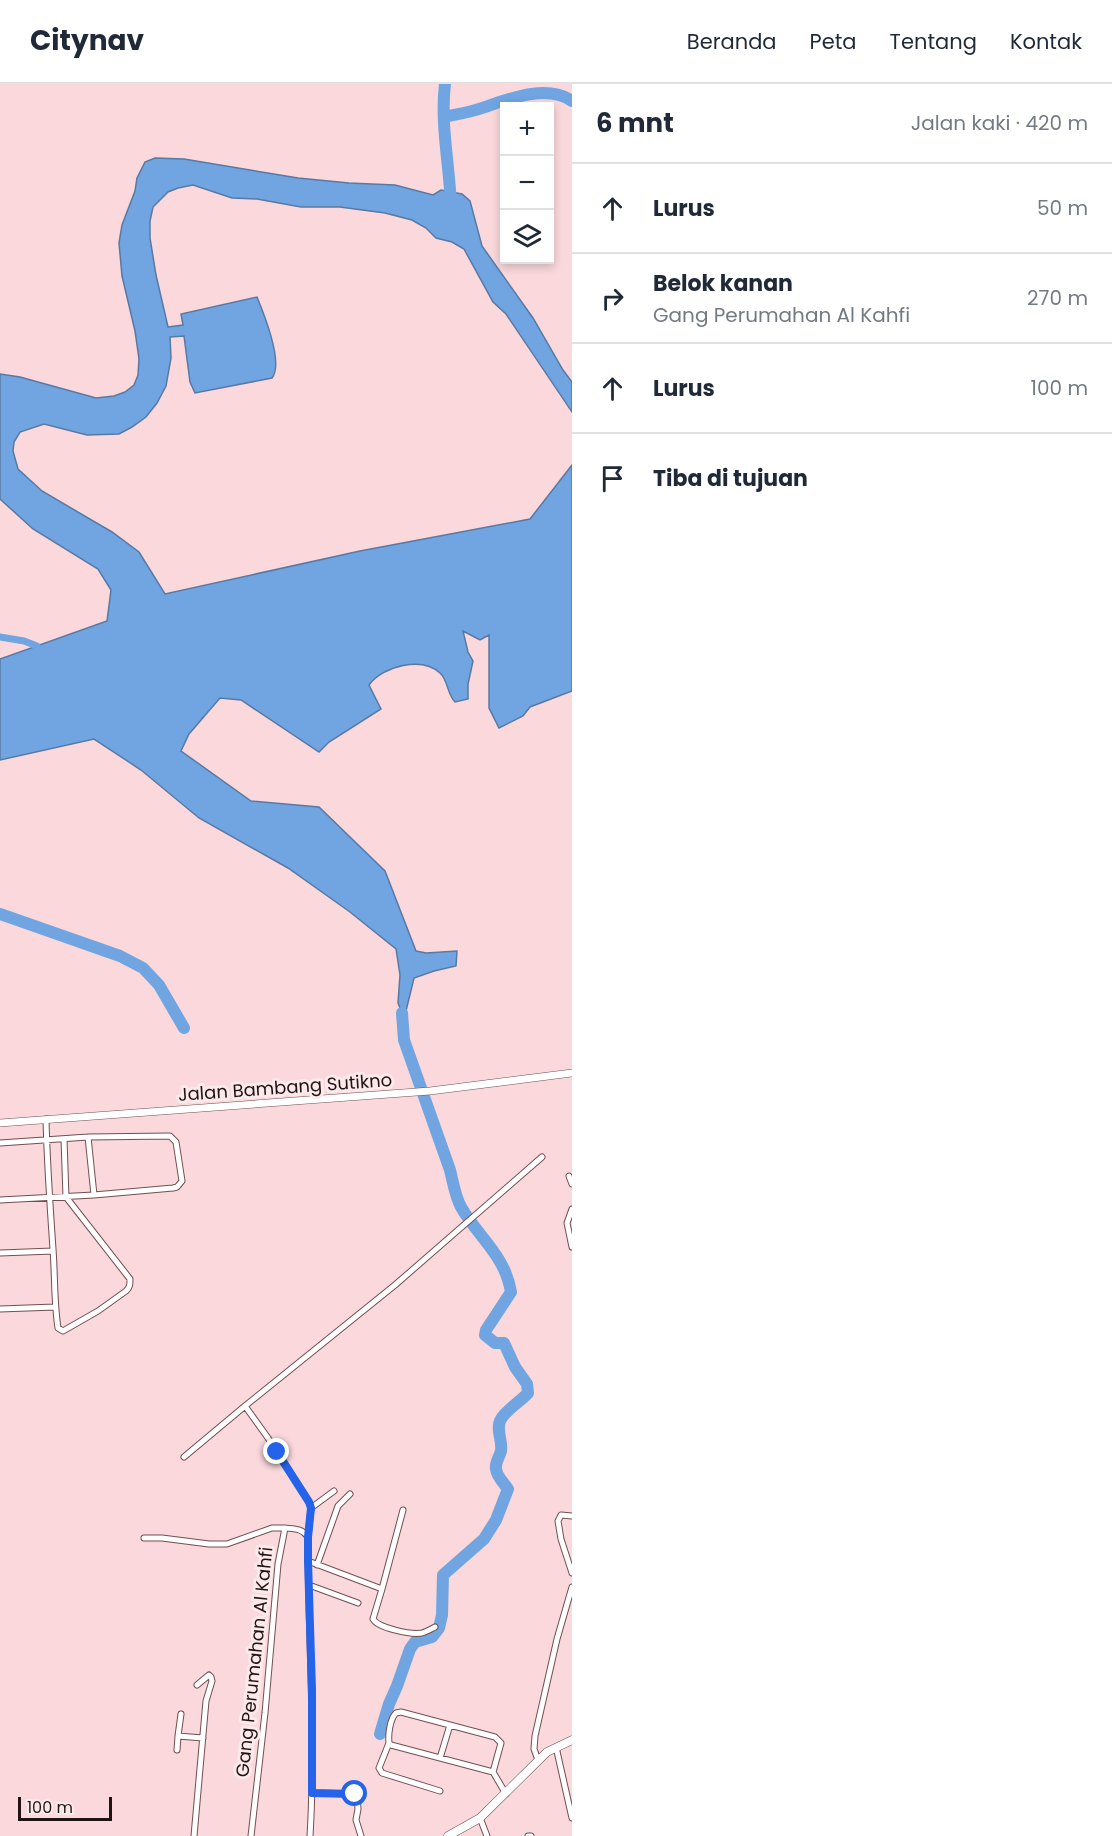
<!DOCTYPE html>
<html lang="id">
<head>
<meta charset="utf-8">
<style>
  :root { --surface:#fff; --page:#f2f2f3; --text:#1f2937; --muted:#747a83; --line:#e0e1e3 }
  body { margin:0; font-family:Poppins,sans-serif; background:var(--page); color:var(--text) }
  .controls { position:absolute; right:18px; top:18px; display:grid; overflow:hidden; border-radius:0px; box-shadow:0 3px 9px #0003 }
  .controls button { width:54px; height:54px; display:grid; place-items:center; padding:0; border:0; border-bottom:2px solid var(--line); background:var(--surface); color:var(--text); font:30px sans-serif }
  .scale { position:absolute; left:18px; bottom:15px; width:94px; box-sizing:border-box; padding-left:6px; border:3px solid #211314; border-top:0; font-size:16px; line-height:21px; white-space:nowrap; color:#211314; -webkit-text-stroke:4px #fceaeb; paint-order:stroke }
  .stop { position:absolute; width:18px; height:18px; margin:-14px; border:4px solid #2563eb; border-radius:50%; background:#fff }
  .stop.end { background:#2563eb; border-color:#fff; box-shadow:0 2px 6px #0008 }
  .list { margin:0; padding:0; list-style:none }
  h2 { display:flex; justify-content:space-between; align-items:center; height:78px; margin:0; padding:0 24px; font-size:26px }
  h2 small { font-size:20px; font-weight:400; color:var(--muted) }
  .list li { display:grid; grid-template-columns:39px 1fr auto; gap:18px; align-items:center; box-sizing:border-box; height:90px; padding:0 24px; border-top:2px solid var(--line) }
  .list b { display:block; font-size:22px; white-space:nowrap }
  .list p { margin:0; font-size:20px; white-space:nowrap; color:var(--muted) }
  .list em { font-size:20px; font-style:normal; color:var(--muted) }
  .icon { flex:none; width:33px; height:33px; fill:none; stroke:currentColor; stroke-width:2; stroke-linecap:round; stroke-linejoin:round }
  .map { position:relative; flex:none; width:572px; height:1752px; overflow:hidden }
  header { display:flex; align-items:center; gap:36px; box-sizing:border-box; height:84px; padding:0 30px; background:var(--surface); border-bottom:2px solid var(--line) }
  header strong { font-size:28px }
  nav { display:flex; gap:33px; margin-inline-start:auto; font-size:21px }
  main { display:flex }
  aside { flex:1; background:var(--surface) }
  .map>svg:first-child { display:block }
  .water { fill:#70a5e1; stroke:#5879a4; stroke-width:1.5 }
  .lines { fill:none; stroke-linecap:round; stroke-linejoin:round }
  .canal { stroke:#70a5e1; stroke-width:7 }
  .river { stroke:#70a5e1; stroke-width:12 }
  .minor-casing { stroke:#714f51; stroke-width:7 }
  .tertiary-casing { stroke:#714f51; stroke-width:8 }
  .secondary-casing { stroke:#714f51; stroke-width:9 }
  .minor { stroke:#fff; stroke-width:5 }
  .tertiary { stroke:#fff; stroke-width:7 }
  .secondary { stroke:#fff; stroke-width:8 }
  .route { stroke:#2563eb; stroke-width:8 }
  .labels { text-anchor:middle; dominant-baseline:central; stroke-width:6; stroke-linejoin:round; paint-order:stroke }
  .street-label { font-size:18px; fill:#211314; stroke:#fceaeb }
</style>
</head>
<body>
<header>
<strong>Citynav</strong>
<nav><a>Beranda</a><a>Peta</a><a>Tentang</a><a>Kontak</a></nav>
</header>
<main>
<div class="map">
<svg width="572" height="1752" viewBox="0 0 572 1752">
  <rect width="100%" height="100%" fill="#fad8db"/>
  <!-- water -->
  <path class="water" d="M155,74L184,75L298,94L349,99L395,101L433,111L441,106L462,110L470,117L482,162L533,234L563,286L572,298V328L506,230L493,218L464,165L452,158L436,154L426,144L412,136L385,129L340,123H301L257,115L232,114L193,101L178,104L168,108L153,123L150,137V154L156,191L168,243L183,241L181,230L257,213C264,230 284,279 272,294L195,309L190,298L184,252L170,253L171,274L166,302L157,319L146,333L132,343L119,350L87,351L44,340L20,348L14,358L13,367L18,385L42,407L112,448L139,468L165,510L360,467L530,435L572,381V607L530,623L523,632L499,644L489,624V551L480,556L463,547L468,568L473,577L468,600V615L455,618C447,610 448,596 440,589C422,572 383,582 369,601L381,625L329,658L319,668L241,616L220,614L189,650L181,667L251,717L319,723L385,787L416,867L426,869L457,867L456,882L434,887L414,894L406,927L402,929L398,919L400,891L396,865L350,828L288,784L199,734L141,686L94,655L0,676V575L107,537L111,506L98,485L33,445L0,415V290L20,293L96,314L114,312L125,308L134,301L138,291L139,275L135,247L122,192L119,159L122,141L135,107L137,94L145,78Z"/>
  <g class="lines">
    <!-- canal -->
    <path class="canal" d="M0,553L24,557L37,562"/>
    <!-- river -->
    <path class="river" d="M445,0C440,41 450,83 451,124
      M444,33C458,30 472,28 485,23C511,14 548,0 572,17
      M0,830L120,872L143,884L159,901L184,944
      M380,1650L389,1620L397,1602L410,1565L415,1558L432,1553L439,1544L442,1531L443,1491L484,1455L496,1436L508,1405C504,1399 497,1393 496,1385C495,1378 499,1374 501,1367C503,1357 495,1345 501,1335C506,1326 521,1317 528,1309L527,1300L515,1283L504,1259H495L485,1251L486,1246L511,1208C505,1171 478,1153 461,1123C455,1112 453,1098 450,1086L404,956L402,929"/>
    <defs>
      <path id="minor" d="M46,1035C47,1079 50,1122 53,1165C55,1192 54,1218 58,1244L63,1247L98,1227L126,1207C130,1203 130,1201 130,1195L66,1113L64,1055
        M88,1053L94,1111
        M0,1059L88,1053L170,1052L176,1058L182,1097L177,1103L173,1104L94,1111L0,1116
        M569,1092L572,1100
        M572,1125L567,1139L572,1163
        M0,1169L53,1167
        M0,1225L55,1223
        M245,1322L395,1201L542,1073
        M184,1373L245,1322L268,1354L309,1418L311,1424L308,1453
        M311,1424L334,1407
        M572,1432L561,1431L558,1437L561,1455L572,1489
        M144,1454H162L209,1460H227L272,1444H285
        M308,1477L382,1505L373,1535C378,1544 411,1551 422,1549C426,1548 431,1545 435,1543
        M317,1481L338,1422L350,1410
        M309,1501L358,1519
        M382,1505L403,1426
        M181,1630L178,1652L203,1654
        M389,1659L379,1684L382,1689L440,1707
        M556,1663L572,1734
        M177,1666L178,1652
        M440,1674L450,1641
        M538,1676L534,1665L535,1652L557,1555L572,1503
        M493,1688L501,1659L495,1653L401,1628L396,1629C390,1635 388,1650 389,1659L391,1661L493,1688L506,1710
        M313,1709L357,1710L358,1725L356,1736L361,1752
        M480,1734L487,1752
        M194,1752L206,1617L212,1597L211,1593L209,1591L197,1601
        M251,1752L265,1629L278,1480L285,1444C294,1445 302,1444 308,1453C308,1552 316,1652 310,1752
        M528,1752H531"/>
      <path id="tertiary" d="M0,1039L430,1007L572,989"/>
      <path id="secondary" d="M448,1752L480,1734L547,1668L572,1656"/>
    </defs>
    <!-- minor casing -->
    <use href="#minor" class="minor-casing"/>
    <!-- tertiary casing -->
    <use href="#tertiary" class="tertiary-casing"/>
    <!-- secondary casing -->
    <use href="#secondary" class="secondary-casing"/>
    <!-- minor -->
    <use href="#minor" class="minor"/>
    <!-- tertiary -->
    <use href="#tertiary" class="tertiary"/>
    <!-- secondary -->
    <use href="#secondary" class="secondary"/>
  </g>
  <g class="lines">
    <!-- route -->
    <path class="route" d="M277,1368L309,1418L311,1424L308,1453V1477L312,1606V1709L355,1710"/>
  </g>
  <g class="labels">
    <!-- street labels -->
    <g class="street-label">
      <text transform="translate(285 1003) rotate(-4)">Jalan Bambang Sutikno</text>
      <text transform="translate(254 1578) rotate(-84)">Gang Perumahan Al Kahfi</text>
    </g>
  </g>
</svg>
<div class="controls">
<button>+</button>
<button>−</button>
<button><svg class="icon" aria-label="layers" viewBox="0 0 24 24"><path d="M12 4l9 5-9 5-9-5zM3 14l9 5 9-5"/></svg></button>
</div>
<div class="scale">100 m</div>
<div class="stop" style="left:355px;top:1710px"></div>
<div class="stop end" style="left:277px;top:1368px"></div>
</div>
<aside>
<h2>6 mnt<small>Jalan kaki · 420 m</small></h2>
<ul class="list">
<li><svg class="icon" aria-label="ahead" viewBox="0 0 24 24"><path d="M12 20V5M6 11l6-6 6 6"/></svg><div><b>Lurus</b></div><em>50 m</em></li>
<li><svg class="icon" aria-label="right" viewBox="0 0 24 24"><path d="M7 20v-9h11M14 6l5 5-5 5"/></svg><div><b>Belok kanan</b><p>Gang Perumahan Al Kahfi</p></div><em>270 m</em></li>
<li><svg class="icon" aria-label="ahead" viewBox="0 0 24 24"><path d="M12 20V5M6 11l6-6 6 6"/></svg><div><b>Lurus</b></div><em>100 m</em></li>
<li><svg class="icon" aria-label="arrive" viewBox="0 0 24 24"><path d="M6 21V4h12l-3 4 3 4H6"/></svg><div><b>Tiba di tujuan</b></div></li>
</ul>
</aside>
</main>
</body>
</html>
